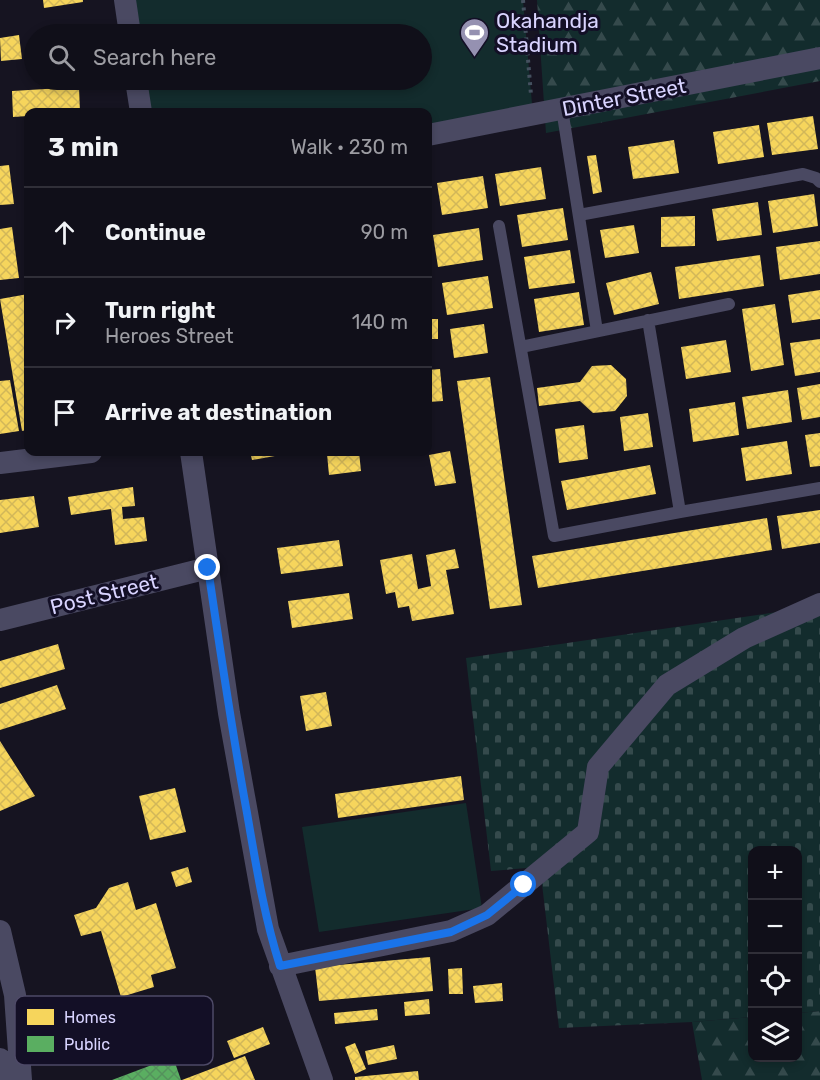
<!DOCTYPE html>
<html lang="en">
<head>
<meta charset="utf-8">
<style>
  :root { --surface:#100f19; --page:#191822; --text:#f1f3f6; --muted:#9c9ca2; --line:#302f38 }
  body { margin:0; font-family:Rubik,sans-serif; background:var(--page); color:var(--text) }
  .controls { position:absolute; right:18px; bottom:18px; display:grid; overflow:hidden; border-radius:12px; box-shadow:0 3px 9px #0003 }
  .controls button { width:54px; height:54px; display:grid; place-items:center; padding:0; border:0; border-bottom:2px solid var(--line); background:var(--surface); color:var(--text); font:30px sans-serif }
  .stop { position:absolute; width:18px; height:18px; margin:-14px; border:4px solid #1a73e8; border-radius:50%; background:#fff }
  .stop.end { background:#1a73e8; border-color:#fff; box-shadow:0 2px 6px #0008 }
  .list { margin:0; padding:0; list-style:none }
  h2 { display:flex; justify-content:space-between; align-items:center; height:78px; margin:0; padding:0 24px; font-size:26px }
  h2 small { font-size:20px; font-weight:400; color:var(--muted) }
  .list li { display:grid; grid-template-columns:39px 1fr auto; gap:18px; align-items:center; box-sizing:border-box; height:90px; padding:0 24px; border-top:2px solid var(--line) }
  .list b { display:block; font-size:22px; white-space:nowrap }
  .list p { margin:0; font-size:20px; white-space:nowrap; color:var(--muted) }
  .list em { font-size:20px; font-style:normal; color:var(--muted) }
  .icon { flex:none; width:33px; height:33px; fill:none; stroke:currentColor; stroke-width:2; stroke-linecap:round; stroke-linejoin:round }
  .map { position:relative; flex:none; width:820px; height:1080px; overflow:hidden }
  .search { position:absolute; background:var(--surface); box-shadow:0 3px 9px #0003; left:24px; top:24px; width:408px; height:66px; display:flex; align-items:center; gap:15px; box-sizing:border-box; padding:0 21px; border-radius:33px; color:var(--muted); font-size:22px }
  .panel { position:absolute; background:var(--surface); box-shadow:0 3px 9px #0003; left:24px; top:108px; width:408px; height:348px; border-radius:12px }
  .map>svg:first-child { display:block }
  .forest { fill:url(#forest-firs) }
  .cemetery { fill:url(#cemetery-stones) }
  .pitch { fill:#132c2d }
  .homes { fill:url(#homes-cross-hatch) }
  .public { fill:url(#public-cross-hatch) }
  .lines { fill:none; stroke-linecap:round; stroke-linejoin:round }
  .path { stroke:#44505f; stroke-width:4; stroke-dasharray:3 4.5; stroke-linecap:butt }
  .lane { stroke:#4a4962; stroke-width:12 }
  .street { stroke:#4a4962; stroke-width:22 }
  .route { stroke:#1a73e8; stroke-width:8 }
  .labels { text-anchor:middle; dominant-baseline:central; stroke-width:6; stroke-linejoin:round; paint-order:stroke }
  .poi-label { font-size:21px; fill:#d9d4ff; stroke:#130f26; text-anchor:start }
  .street-label { font-size:21px; fill:#d9d4ff; stroke:#130f26 }
  .key { fill:#130f26; stroke:#4e4a67; stroke-width:1.5 }
  .key-label { font-size:16px; fill:#d9d4ff }
</style>
</head>
<body>
<div class="map">
<svg width="820" height="1080" viewBox="0 0 820 1080">
  <defs>
    <pattern id="forest-firs" width="22" height="20" patternUnits="userSpaceOnUse" patternTransform="scale(1.5)"><rect width="22" height="20" fill="#132c2d"/><path d="M5 1l3.5 6h-7zM16 11l3.5 6h-7z" fill="#354a4c"/></pattern>
    <pattern id="cemetery-stones" width="16" height="16" patternUnits="userSpaceOnUse" patternTransform="scale(1.5)"><rect width="16" height="16" fill="#132c2d"/><path d="M2 7V4a2 2 0 0 1 4 0v3zM10 15v-3a2 2 0 0 1 4 0v3z" fill="#354a4c"/></pattern>
    <pattern id="homes-cross-hatch" width="8" height="8" patternUnits="userSpaceOnUse" patternTransform="scale(1.5)"><rect width="8" height="8" fill="#f6d55c"/><path d="M0 0l8 8M0 8l8-8" fill="none" stroke="#d2b759"/></pattern>
    <pattern id="public-cross-hatch" width="8" height="8" patternUnits="userSpaceOnUse" patternTransform="scale(1.5)"><rect width="8" height="8" fill="#5aae61"/><path d="M0 0l8 8M0 8l8-8" fill="none" stroke="#54925c"/></pattern>
  </defs>
  <rect width="100%" height="100%" fill="#161421"/>
  <!-- forest -->
  <path class="forest" d="M537,0H820V81L546,133Z
    M820,1011V1080H702L692,1022L752,1017V1058H798V1013Z"/>
  <!-- cemetery -->
  <path class="cemetery" d="M820,604V1011L798,1013V850H752V1017L692,1022L559,1028L540,867L491,871L466,658L811,607Z"/>
  <!-- pitch -->
  <path class="pitch" d="M125,0H523L533,115L428,135V112H141L136,80H422V34H130Z
    M466,803L482,908L319,932L302,827Z"/>
  <!-- homes -->
  <path class="homes" d="M43,0H83V2L44,8Z
    M19,35L22,59L1,61L0,38Z
    M79,87L80,112H28V116L13,117L12,91Z
    M813,116L818,149L772,155L767,123Z
    M759,125L764,157L718,164L713,132Z
    M674,140L679,173L633,179L628,147Z
    M596,155L602,192L593,194L587,156Z
    M9,165L14,204L0,205V166Z
    M541,167L546,199L500,206L495,174Z
    M483,176L488,208L442,215L437,183Z
    M814,194L818,226L773,233L768,201Z
    M758,202L762,235L717,241L712,209Z
    M563,208L568,240L522,247L517,215Z
    M695,216V246L661,247V217Z
    M634,225L639,253L605,258L600,230Z
    M12,227L19,278L0,280V229Z
    M479,228L483,260L438,267L433,235Z
    M820,241V274L780,280L776,247Z
    M570,250L575,283L529,289L524,257Z
    M760,255L764,286L679,299L675,267Z
    M651,272L659,304L614,315L606,283Z
    M488,276L493,308L447,315L442,283Z
    M820,290V319L792,323L788,295Z
    M579,292L584,325L539,332L534,299Z
    M28,294V430L22,431L0,299Z
    M775,304L784,365L751,371L742,309Z
    M428,319H438V339H428Z
    M484,324L488,353L454,358L450,329Z
    M820,339V372L795,376L790,343Z
    M726,340L731,372L686,379L681,347Z
    M611,365L626,379L627,396L615,411L593,413L580,401L539,406L537,388L580,382L592,366Z
    M440,369L443,401L428,402V370Z
    M490,377L522,605L490,609L457,381Z
    M10,380L19,431L0,434V381Z
    M820,384V417L802,420L797,388Z
    M788,390L792,422L747,429L742,397Z
    M735,402L739,435L693,442L689,409Z
    M648,413L653,447L624,451L620,417Z
    M584,425L588,459L559,463L555,429Z
    M820,433V466L810,467L805,435Z
    M787,441L792,474L746,481L741,448Z
    M450,451L456,483L435,486L429,455Z
    M250,452H286V454L252,460Z
    M348,452H359L361,471L329,475L327,454Z
    M650,465L656,494L567,510L561,481Z
    M133,487L135,506L122,507L123,519L144,517L147,541L115,545L111,509L71,515L68,497Z
    M34,496L39,527L0,533V500Z
    M820,510V543L782,549L777,516Z
    M767,518L772,550L538,588L532,556Z
    M339,540L343,566L281,574L277,548Z
    M455,549L459,568L446,570L454,614L412,621L409,606L398,608L395,592L386,594L380,560L412,554L418,589L431,586L426,555Z
    M349,593L353,619L292,628L288,601Z
    M58,644L65,669L0,688V661Z
    M57,685L66,709L0,730V704Z
    M326,692L332,726L306,731L300,696Z
    M0,741L35,796L0,811Z
    M461,776L464,800L338,818L335,794Z
    M175,788L186,832L150,840L139,796Z
    M188,867L192,882L176,887L171,872Z
    M128,882L136,910L156,903L176,968L151,975L154,987L121,997L101,931L81,936L74,915L96,908L109,888Z
    M430,957L433,991L319,1001L315,967Z
    M462,968L463,994H449L448,969Z
    M502,983L503,1001L475,1003L473,986Z
    M429,999L430,1014L405,1016L404,1002Z
    M377,1009L378,1020L335,1024L334,1013Z
    M263,1027L270,1044L234,1058L227,1041Z
    M355,1043L366,1069L355,1074L345,1047Z
    M394,1045L397,1059L368,1065L365,1051Z
    M245,1056L255,1080H182Z
    M418,1071L419,1080H355V1077Z"/>
  <!-- public -->
  <path class="public" d="M173,1057L181,1080H112Z"/>
  <g class="lines">
    <!-- path -->
    <path class="path" d="M523,0L531,95"/>
    <!-- lane -->
    <path class="lane" d="M562,109L597,331
      M579,215L803,174L816,178L820,182
      M499,226L554,536L680,512L820,488
      M648,320L680,512
      M521,347L729,304"/>
    <!-- street -->
    <path class="street" d="M125,0L130,34
      M136,80L141,112
      M428,135L820,58
      M191,452L229,713L268,929L322,1080
      M0,463L91,452
      M0,620L208,568
      M0,931L15,995L21,1080
      M280,966L451,931L487,915L588,832L598,767L667,685L744,638L820,604
      M0,1059L1,1080"/>
  </g>
  <g class="lines">
    <!-- route -->
    <path class="route" d="M208,568C220,650 232,732 247,813C256,865 264,916 280,966L451,932L487,915L524,885"/>
  </g>
  <!-- icons -->
  <defs>
    <symbol id="stadium-pin" viewBox="-11 -11 22 30"><path d="M0 17L-7.5 6A9.5 9.5 0 1 1 7.5 6Z" fill="#9591b1" stroke="#130f26"/><path d="M0-5a6.5 5 0 1 0 0 10a6.5 5 0 1 0 0-10ZM-3.5-1.8h7v3.6h-7Z" fill="#fff"/></symbol>
  </defs>
  <g fill-rule="evenodd">
    <use href="#stadium-pin" x="458" y="16" width="33" height="45"/>
  </g>
  <g class="labels">
    <!-- poi labels -->
    <g class="poi-label">
      <text x="496" y="20">Okahandja<tspan x="496" dy="24">Stadium</tspan></text>
    </g>
    <!-- street labels -->
    <g class="street-label">
      <text transform="translate(624 97) rotate(-11)">Dinter Street</text>
      <text transform="translate(104 594) rotate(-14)">Post Street</text>
    </g>
  </g>
  <!-- legend -->
  <rect x="15" y="996" width="198" height="69" rx="9" class="key"/>
  <rect x="27" y="1009" width="27" height="16" fill="#f6d55c"/>
  <rect x="27" y="1036" width="27" height="16" fill="#5aae61"/>
  <g class="key-label">
    <text x="64" y="1023">Homes</text>
    <text x="64" y="1050">Public</text>
  </g>
</svg>
<div class="controls">
<button>+</button>
<button>−</button>
<button><svg class="icon" aria-label="locate" viewBox="0 0 24 24"><circle cx="12" cy="12" r="6"/><path d="M12 2v4M12 18v4M2 12h4M18 12h4"/></svg></button>
<button><svg class="icon" aria-label="layers" viewBox="0 0 24 24"><path d="M12 4l9 5-9 5-9-5zM3 14l9 5 9-5"/></svg></button>
</div>
<div class="stop" style="left:524px;top:885px"></div>
<div class="stop end" style="left:208px;top:568px"></div>
<div class="search"><svg class="icon" aria-label="search" viewBox="0 0 24 24"><circle cx="10" cy="10" r="6"/><path d="M15 15l6 6"/></svg>Search here</div>
<section class="panel">
<h2>3 min<small>Walk · 230 m</small></h2>
<ul class="list">
<li><svg class="icon" aria-label="ahead" viewBox="0 0 24 24"><path d="M12 20V5M6 11l6-6 6 6"/></svg><div><b>Continue</b></div><em>90 m</em></li>
<li><svg class="icon" aria-label="right" viewBox="0 0 24 24"><path d="M7 20v-9h11M14 6l5 5-5 5"/></svg><div><b>Turn right</b><p>Heroes Street</p></div><em>140 m</em></li>
<li><svg class="icon" aria-label="arrive" viewBox="0 0 24 24"><path d="M6 21V4h12l-3 4 3 4H6"/></svg><div><b>Arrive at destination</b></div></li>
</ul>
</section>
</div>
</body>
</html>
